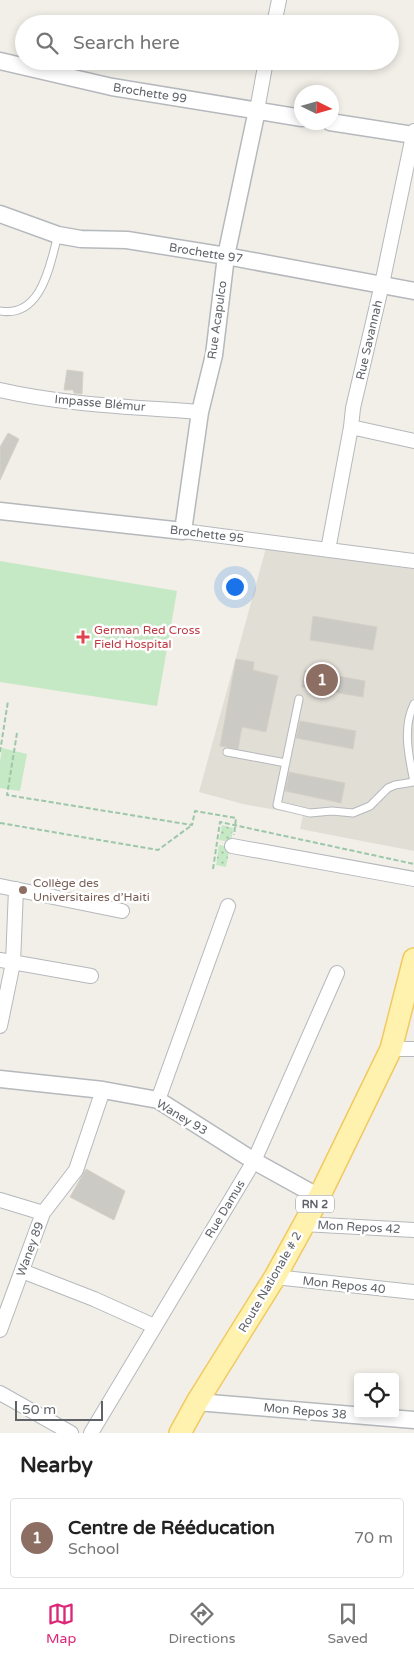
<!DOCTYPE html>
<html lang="en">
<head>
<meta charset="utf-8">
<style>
  :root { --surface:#fff; --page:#f2f2f2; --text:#222; --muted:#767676; --line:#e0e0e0; --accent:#db2777 }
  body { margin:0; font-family:"Varela Round",sans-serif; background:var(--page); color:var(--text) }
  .controls { position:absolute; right:15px; bottom:15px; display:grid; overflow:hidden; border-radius:5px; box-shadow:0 2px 8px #0003 }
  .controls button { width:45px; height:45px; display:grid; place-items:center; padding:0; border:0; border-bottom:1px solid var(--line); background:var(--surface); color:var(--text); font:25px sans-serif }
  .compass { position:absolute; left:294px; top:85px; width:45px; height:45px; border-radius:50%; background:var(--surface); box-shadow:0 2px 8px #0003; rotate:95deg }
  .scale { position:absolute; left:15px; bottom:12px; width:88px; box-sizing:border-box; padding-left:5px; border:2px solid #5f6368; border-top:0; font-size:14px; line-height:18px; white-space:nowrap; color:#5f6368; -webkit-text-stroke:4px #fff; paint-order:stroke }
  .you { position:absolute; left:234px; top:586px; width:18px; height:18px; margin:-12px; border:4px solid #fff; border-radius:50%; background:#1a73e8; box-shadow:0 0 0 8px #1a73e833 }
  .badge { display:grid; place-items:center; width:32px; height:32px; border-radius:50%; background:var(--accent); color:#fff; font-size:16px; font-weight:700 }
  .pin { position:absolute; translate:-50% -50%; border:2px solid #fff; box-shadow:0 1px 5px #0006 }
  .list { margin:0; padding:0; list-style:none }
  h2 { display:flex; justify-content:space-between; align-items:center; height:65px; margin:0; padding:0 20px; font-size:21px }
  h2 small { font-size:16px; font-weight:400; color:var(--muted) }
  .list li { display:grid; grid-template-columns:32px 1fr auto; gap:15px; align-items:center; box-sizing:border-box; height:80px; margin:0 10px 10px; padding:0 10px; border:1px solid var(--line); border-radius:5px }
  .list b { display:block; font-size:19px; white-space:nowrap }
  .list p { margin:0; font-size:16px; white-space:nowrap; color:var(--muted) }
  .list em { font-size:16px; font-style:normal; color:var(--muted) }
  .icon { flex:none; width:28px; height:28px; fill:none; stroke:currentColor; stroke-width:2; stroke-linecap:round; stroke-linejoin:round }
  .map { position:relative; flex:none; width:414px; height:1433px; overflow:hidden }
  .search { position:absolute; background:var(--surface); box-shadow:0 2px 8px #0003; left:15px; right:15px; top:15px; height:55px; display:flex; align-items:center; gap:12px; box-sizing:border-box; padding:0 18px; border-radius:28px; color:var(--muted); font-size:19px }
  .sheet { height:155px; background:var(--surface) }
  nav { display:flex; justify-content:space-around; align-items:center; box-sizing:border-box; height:70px; border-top:1px solid var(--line); background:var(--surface); font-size:14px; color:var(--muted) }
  nav a { display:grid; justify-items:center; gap:2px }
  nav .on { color:var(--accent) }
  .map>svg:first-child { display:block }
  .education { fill:#e1ded6 }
  .grass { fill:#c5e8c5 }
  .garden { fill:url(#garden-dots) }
  .building { fill:#cccac5; stroke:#d6d1c6 }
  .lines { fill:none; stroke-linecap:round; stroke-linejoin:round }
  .service-casing { stroke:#b5b8bc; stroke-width:9 }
  .minor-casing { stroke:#b5b8bc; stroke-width:16 }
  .tertiary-casing { stroke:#b5b8bc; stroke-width:19 }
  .primary-casing { stroke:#f2c960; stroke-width:24 }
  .path { stroke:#9cc7a9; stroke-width:2; stroke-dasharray:5 2.5; stroke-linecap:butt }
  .service { stroke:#fff; stroke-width:7 }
  .minor { stroke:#fff; stroke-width:14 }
  .tertiary { stroke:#fff; stroke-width:16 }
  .primary { stroke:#fff2af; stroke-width:21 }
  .health-dot { fill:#e0444e; stroke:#fff; stroke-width:2 }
  .education-dot { fill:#8d6e63; stroke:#fff; stroke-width:2 }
  .labels { text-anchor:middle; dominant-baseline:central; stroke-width:5; stroke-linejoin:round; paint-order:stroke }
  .shield { fill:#fff; stroke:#8f9295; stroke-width:1 }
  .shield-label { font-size:11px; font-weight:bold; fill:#5f6368 }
  .street-label { font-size:12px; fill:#5f6368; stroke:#fff }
  .health-label { font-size:12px; fill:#be3a42; stroke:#fff; text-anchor:start }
  .education-label { font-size:12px; fill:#785e54; stroke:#fff; text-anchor:start }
</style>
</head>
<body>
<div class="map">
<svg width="414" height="1433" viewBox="0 0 414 1433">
  <defs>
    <pattern id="garden-dots" width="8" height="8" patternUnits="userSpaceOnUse" patternTransform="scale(1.25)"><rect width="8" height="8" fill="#c5e8c5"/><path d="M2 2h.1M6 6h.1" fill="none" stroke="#a3c0a4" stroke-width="1.8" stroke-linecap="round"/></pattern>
  </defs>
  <rect width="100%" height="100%" fill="#f1efe8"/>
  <!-- education -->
  <path class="education" d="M266,548L414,569V851L300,829L303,815L243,804L199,792Z"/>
  <!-- grass -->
  <path class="grass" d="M0,561L177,591L157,706L0,682Z
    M2,748L27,754L20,791L0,788V762Z"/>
  <!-- garden -->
  <path class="garden" d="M222,825L233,828L231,842L219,840Z
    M219,845L230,847L226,867L216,865Z"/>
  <!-- building -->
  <path class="building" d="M67,370L83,372L82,394L74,393L73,390H64Z
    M8,433L19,439L0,480V447Z
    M313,616L377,627L373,650L310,640Z
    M236,659L254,662L253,670L278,676L266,732L242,727L238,749L220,746Z
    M305,670L365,681L363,697L302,687Z
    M300,721L356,731L353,749L296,738Z
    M289,772L345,783L341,803L285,791Z
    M86,1169L125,1191L114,1220L70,1197Z"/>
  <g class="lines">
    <defs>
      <path id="service" d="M0,311C42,318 50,264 58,235
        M299,699L277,805L310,813L332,811L353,813L370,806L388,788L395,785L414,782
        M227,752L286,763
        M414,782C409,757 402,728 414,704"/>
      <path id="minor" d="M274,24L279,0
        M257,110L266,61
        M0,390C65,405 134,407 200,412
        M351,427L414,441
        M183,531L414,561
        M328,550L351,427L353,408L382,284L414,131
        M232,846L414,879
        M0,886L122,911
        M0,960L91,976
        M0,1026L13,963L16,889
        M391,1049H414
        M158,1100L228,906
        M0,1200L43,1213
        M303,1224L414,1230
        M22,1271L94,1299L154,1326
        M275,1277L414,1292
        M0,1330L43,1213L76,1170L103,1090
        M0,1393L71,1433
        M91,1433L254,1161L337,973"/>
      <path id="tertiary" d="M0,61L112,87L302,118
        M330,122L414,135
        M0,214L58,235L81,239L127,240L226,256L414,291
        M0,511L183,531L200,412L214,355L226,256L257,110
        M0,1079L103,1090L158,1100L254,1161L319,1197
        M197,1402L414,1420"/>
      <path id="primary" d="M180,1433L197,1402L275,1277L319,1197L391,1049L414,959"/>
    </defs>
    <!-- service casing -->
    <use href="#service" class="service-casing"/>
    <!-- minor casing -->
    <use href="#minor" class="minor-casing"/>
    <!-- tertiary casing -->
    <use href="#tertiary" class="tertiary-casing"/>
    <!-- primary casing -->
    <use href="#primary" class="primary-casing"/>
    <!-- path -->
    <path class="path" d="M17,733L7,795L192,825L195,811L236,818L234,835
      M0,752L8,701
      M0,823L158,850L192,825
      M213,869L220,822L414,864"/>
    <!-- service -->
    <use href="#service" class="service"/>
    <!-- minor -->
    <use href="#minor" class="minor"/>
    <!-- tertiary -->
    <use href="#tertiary" class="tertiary"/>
    <!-- primary -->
    <use href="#primary" class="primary"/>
  </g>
  <!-- markers -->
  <path class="health-dot" d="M80.5 629.5h5v5h5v5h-5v5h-5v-5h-5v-5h5z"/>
  <circle class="education-dot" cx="23" cy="890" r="5"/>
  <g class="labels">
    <!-- shield labels -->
    <rect class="shield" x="296" y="1195.5" width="38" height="17" rx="4"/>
    <g class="shield-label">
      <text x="315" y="1204">RN 2</text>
    </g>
    <!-- street labels -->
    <g class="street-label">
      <text transform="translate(150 93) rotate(9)">Brochette 99</text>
      <text transform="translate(206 253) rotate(9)">Brochette 97</text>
      <text transform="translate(217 320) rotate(-82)">Rue Acapulco</text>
      <text transform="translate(369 340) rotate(-77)">Rue Savannah</text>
      <text transform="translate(100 403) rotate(5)">Impasse Blémur</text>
      <text transform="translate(207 534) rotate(7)">Brochette 95</text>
      <text transform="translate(182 1117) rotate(31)">Waney 93</text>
      <text transform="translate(225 1209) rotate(-59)">Rue Damus</text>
      <text transform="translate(359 1227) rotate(3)">Mon Repos 42</text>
      <text transform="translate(30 1249) rotate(-70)">Waney 89</text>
      <text transform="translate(270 1282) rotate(-60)">Route Nationale # 2</text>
      <text transform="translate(344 1285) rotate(6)">Mon Repos 40</text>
      <text transform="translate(305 1411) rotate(5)">Mon Repos 38</text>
    </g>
    <!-- health labels -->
    <g class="health-label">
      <text x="94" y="630">German Red Cross<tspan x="94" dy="14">Field Hospital</tspan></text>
    </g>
    <!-- education labels -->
    <g class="education-label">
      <text x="33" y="883">Collège des<tspan x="33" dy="14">Universitaires d’Haiti</tspan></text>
    </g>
  </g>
</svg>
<div class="controls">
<button><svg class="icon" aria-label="locate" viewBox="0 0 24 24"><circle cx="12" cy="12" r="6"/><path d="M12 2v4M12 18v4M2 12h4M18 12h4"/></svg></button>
</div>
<svg class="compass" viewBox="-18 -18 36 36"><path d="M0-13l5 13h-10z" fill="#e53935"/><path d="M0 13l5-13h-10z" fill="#767676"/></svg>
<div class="scale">50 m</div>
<div class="you"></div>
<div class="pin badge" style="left:322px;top:680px;background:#8d6e63">1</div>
<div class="search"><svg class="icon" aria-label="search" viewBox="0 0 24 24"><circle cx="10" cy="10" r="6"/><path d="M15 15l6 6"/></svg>Search here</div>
</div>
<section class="sheet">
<h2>Nearby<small></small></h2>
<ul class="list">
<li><span class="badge" style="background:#8d6e63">1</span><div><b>Centre de Rééducation</b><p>School</p></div><em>70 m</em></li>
</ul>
</section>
<nav>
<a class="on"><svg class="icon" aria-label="map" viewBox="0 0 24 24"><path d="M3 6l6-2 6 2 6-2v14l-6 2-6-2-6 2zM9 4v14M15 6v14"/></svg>Map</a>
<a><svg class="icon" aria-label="directions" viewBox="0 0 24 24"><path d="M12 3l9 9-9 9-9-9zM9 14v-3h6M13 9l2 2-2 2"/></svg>Directions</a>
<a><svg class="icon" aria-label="saved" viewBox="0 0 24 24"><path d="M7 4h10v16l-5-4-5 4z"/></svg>Saved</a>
</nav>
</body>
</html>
